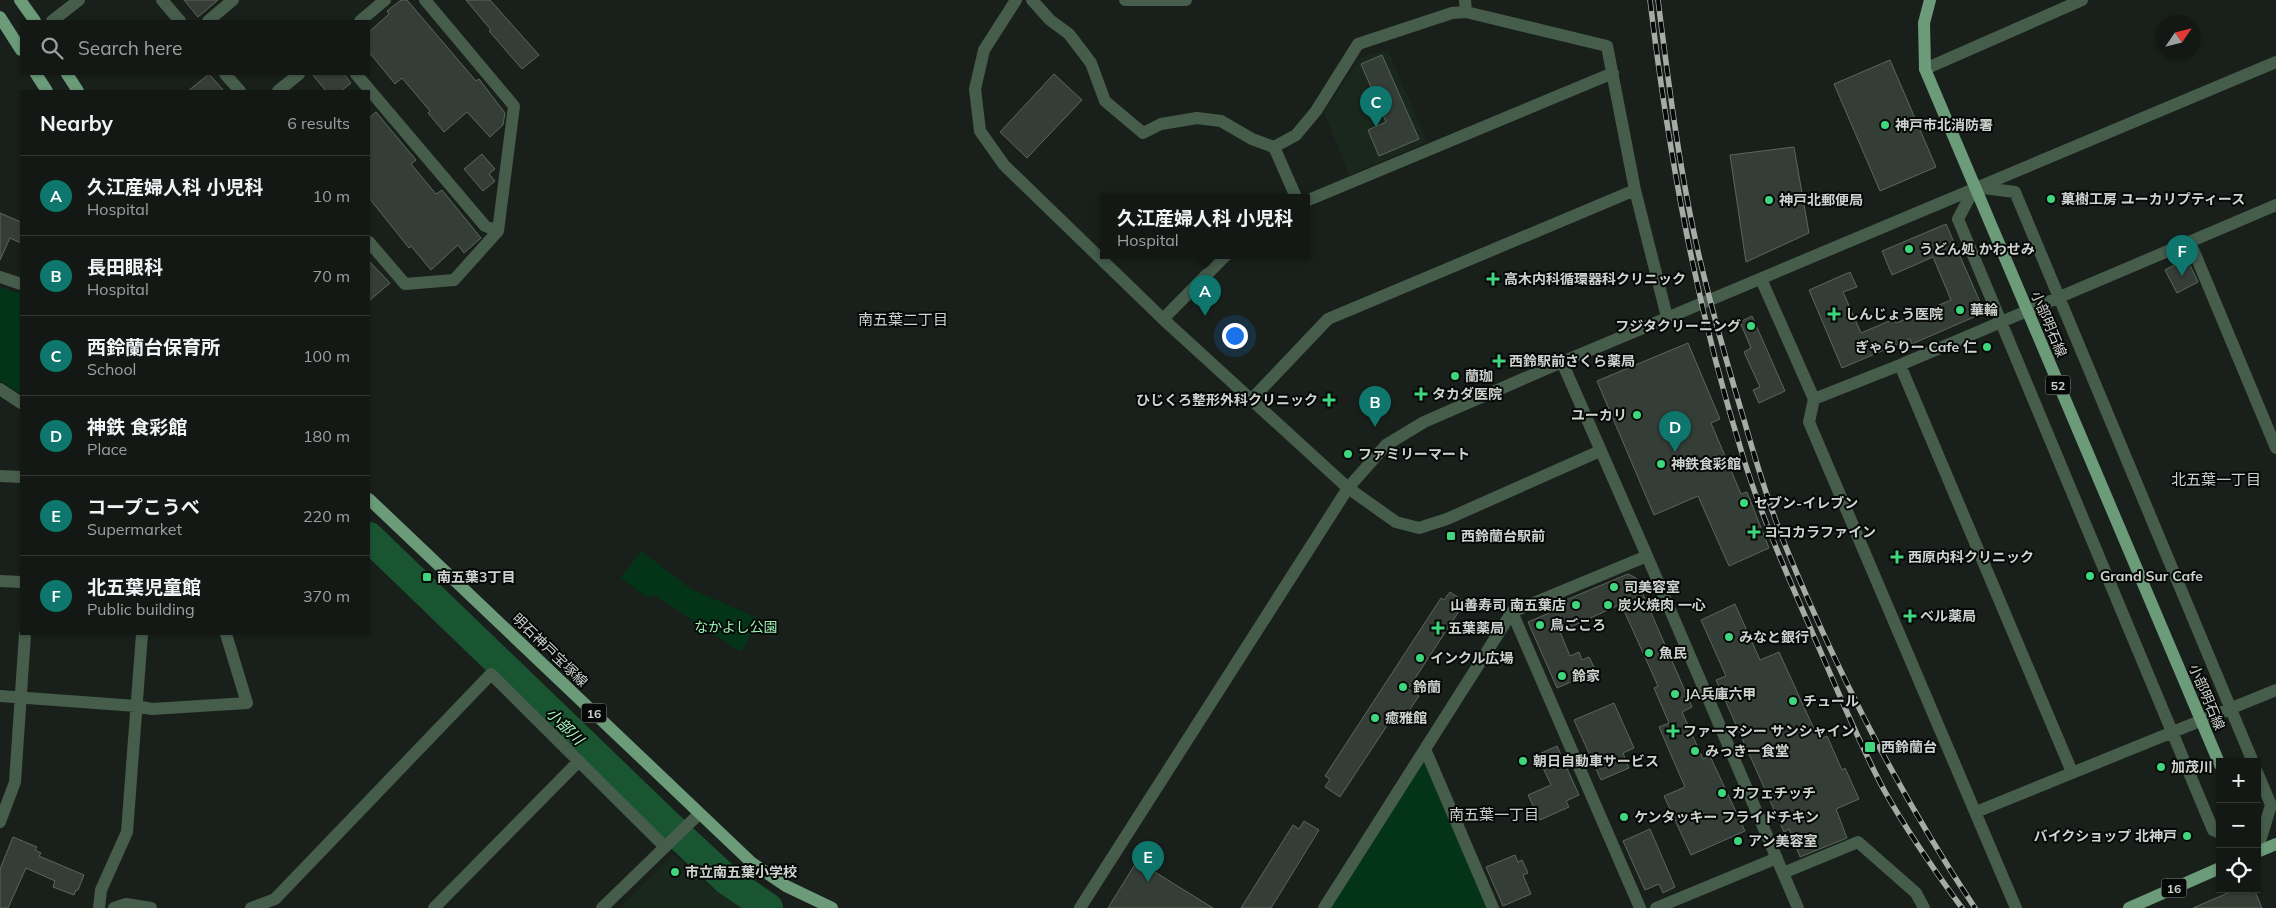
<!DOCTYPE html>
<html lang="en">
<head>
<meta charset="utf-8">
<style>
  :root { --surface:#131814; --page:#202522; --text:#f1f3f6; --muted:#9da0a0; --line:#323734; --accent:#0f766e }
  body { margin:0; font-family:Mulish,"Noto Sans JP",sans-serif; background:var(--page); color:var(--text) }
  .controls { position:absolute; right:15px; bottom:15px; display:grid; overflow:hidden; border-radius:0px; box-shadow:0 1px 4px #0004 }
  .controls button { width:45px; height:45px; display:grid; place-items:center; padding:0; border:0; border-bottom:1px solid var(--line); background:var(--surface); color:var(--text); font:25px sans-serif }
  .compass { position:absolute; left:2156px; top:15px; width:45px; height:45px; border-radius:50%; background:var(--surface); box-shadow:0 1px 4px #0004; rotate:55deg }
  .you { position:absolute; left:1234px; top:335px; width:18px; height:18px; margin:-12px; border:4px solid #fff; border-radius:50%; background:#1a73e8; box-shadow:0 0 0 8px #1a73e833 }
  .badge { display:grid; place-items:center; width:32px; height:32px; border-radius:50%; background:var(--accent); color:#fff; font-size:16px; font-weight:700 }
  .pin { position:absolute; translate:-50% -41px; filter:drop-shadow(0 1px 2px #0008) }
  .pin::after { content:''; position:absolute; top:26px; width:18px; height:15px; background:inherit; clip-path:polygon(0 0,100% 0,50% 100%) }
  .popup { position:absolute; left:1100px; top:194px; width:210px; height:65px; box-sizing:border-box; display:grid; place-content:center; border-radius:0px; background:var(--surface); filter:drop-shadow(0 1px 4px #0005); font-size:16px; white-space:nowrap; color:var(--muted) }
  .popup b { font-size:19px; color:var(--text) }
  .popup::after { content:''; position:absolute; left:50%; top:100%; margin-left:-10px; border:10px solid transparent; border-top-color:var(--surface) }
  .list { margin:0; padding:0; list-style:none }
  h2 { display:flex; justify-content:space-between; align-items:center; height:65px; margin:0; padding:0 20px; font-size:21px }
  h2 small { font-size:16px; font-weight:400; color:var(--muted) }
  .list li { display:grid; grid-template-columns:32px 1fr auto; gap:15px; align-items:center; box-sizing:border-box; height:80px; padding:0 20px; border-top:1px solid var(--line) }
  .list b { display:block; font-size:19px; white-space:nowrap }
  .list p { margin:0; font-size:16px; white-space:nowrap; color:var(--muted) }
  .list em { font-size:16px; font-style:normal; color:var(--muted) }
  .icon { flex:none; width:28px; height:28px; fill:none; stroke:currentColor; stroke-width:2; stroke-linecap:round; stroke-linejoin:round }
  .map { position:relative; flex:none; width:2276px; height:908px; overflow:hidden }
  .search { position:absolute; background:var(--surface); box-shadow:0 1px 4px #0004; left:20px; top:20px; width:350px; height:55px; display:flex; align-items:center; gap:12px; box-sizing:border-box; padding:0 18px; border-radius:0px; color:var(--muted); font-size:19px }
  .panel { position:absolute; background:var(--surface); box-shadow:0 1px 4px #0004; left:20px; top:90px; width:350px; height:545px; border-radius:0px }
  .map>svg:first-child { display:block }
  .built { fill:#1a271d }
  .green { fill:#033418 }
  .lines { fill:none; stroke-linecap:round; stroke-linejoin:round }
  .river { stroke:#195530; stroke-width:30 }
  .building { fill:#353d37; stroke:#5c655e }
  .minor { stroke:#465d4c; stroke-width:12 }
  .tertiary { stroke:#465d4c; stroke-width:12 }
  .primary { stroke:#6b9b78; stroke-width:12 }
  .rail-casing { stroke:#a6aba7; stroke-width:5.5 }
  .rail { stroke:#060907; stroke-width:4; stroke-dasharray:11; stroke-linecap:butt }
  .poi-dot { fill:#3fd77d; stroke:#060907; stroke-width:2 }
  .labels { text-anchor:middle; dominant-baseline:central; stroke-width:4; stroke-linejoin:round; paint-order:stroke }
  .shield { fill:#060907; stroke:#929693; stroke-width:1 }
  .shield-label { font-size:12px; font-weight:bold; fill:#ced3cf }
  .poi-label { font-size:14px; font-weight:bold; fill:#ced3cf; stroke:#060907; text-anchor:start }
  .street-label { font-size:14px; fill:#ced3cf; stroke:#060907 }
  .park-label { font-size:14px; fill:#9bf0b4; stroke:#060907 }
  .neighbourhood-label { font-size:15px; fill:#ced3cf; stroke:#060907 }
  .water-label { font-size:15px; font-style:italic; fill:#a5fabe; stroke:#060907 }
</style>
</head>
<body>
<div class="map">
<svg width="2276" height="908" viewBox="0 0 2276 908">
  <rect width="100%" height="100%" fill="#19201b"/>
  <!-- built -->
  <path class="built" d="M1388,50L1427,142L1349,175L1324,112L1361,57Z
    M673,854L713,889L741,908H620Z"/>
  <!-- green -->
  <path class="green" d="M0,287L21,294V394L0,381Z
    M641,551L691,589L760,619L741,652L653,594L648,598L621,578Z
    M1425,749L1493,908H1324Z"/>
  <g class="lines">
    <!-- river -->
    <path class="river" d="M369,537L669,826L727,880L768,908"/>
  </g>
  <!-- building -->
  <path class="building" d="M184,0H218L198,17Z
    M401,0H407L476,81L479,79L505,113L503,125L490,137L467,112L444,132L428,113L430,111L402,78L395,84L369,52V32L389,14L387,11Z
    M466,0H490L539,55L522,69L489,31L491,30Z
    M1382,55L1419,139L1379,156L1368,130L1386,122L1361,64Z
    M1890,60L1936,167L1880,191L1834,84Z
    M209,74L224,91H188Z
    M312,74H344L351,83L341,91H326Z
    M1054,74L1082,100L1027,158L1000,132Z
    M376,112L416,160L411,164L436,194L442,190L481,238L464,253L458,245L431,270L411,246L409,248L369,198V118Z
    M1794,147L1809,233L1746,262L1730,155Z
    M482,154L495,169L489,174L495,181L483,191L464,169Z
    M0,213L21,222V243L10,238L0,260Z
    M1946,224L1981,304L1974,317L1912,344L1910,339L1842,368L1809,290L1850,272L1857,287L1843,292L1861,333L1894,319L1896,323L1951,300L1933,257L1892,275L1882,251Z
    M369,261L390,283L369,301Z
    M2189,263L2198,282L2177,293L2165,270L2176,264L2179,268Z
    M1752,316L1785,391L1759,403L1753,390L1760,387L1744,352L1751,348L1740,322Z
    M1688,343L1720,419L1711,423L1741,494L1747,492L1769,548L1729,566L1698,496L1654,515L1597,381Z
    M1628,574L1636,578L1692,707L1682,712L1703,759L1710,756L1745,831L1691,855L1664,796L1685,787L1659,727L1669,723L1654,688L1658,686L1621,604L1560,632L1570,656L1579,652L1582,660L1589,657L1596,671L1557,688L1528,622L1568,605L1566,600Z
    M1450,592L1465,602L1408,689L1419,696L1404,718L1396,712L1340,797L1325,787L1330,779L1325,776L1441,598L1444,600Z
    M1735,604L1760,660L1779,652L1819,740L1827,736L1842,770L1845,768L1859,799L1836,809L1847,838L1800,857L1789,829L1784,832L1716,680L1726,676L1701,620Z
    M1614,703L1634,748L1623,753L1629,768L1601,780L1574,720Z
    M1557,746L1579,795L1566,801L1569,807L1540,820L1528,795L1551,785L1537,755Z
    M1304,821L1319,830L1271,908H1241L1293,825L1299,829Z
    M1650,829L1675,887L1663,893L1659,884L1645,890L1623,841Z
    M13,837L37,847L35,850L41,853L39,856L84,875L78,890H76L74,895L53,887L55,881L26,868L8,908H0V869Z
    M1515,855L1518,862L1522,860L1528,873L1523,875L1531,894L1503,906L1486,867Z
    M1137,861L1213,908H1108Z
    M2237,889H2254L2262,908H2193Z"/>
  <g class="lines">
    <!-- minor -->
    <path class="minor" d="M162,0L180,21
      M1032,0L1050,20L1069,34L1091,63L1105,101L1143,133L1161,124L1197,118L1221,121L1252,139L1274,147L1296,135L1316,111L1358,44L1452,13L1466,12
      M1125,0H1186
      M1465,0L1466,12L1607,46L1635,190L1667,317
      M208,21L233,0
      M360,21L385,0
      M1925,69L2082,0
      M225,74L240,91
      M356,74L485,226L498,231
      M278,91L299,74
      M1274,147L1296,197
      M1306,201L1613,73
      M369,242L405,284L454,280L498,231L514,106L425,0
      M2190,242L2276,448
      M1163,319L1226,255
      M1900,365L2072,772
      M0,389L21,403
      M1251,400L1328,319L1635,190
      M0,476L21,477
      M1348,488L1396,522L1419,528L1447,519L1600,451
      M0,581L21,582
      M1512,612L1640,908
      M0,696L136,706L152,709L247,703L226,634
      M1425,749L1493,908
      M2257,772L2271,805L2257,851
      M1976,812L2276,690
      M0,822L15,782L25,634
      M2220,833L2213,830L1958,219L1975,187L2015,192L2253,762
      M1783,873L1858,842L1916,893L1924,908
      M99,908L101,890L127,832L142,634
      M114,908L126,904L151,908
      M251,908L275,899L491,674L665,847
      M434,908L579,761
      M1324,908L1512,612L1647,556L1798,908
      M1656,908L1777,858
      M2016,908L1809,422L1814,399L1900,365L2276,205"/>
    <!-- tertiary -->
    <path class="tertiary" d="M1016,0L984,50L975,89L980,131L1004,165L1163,319L1348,488
      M52,21L79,0
      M0,277L21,284
      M1761,279L1814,399
      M1562,362L1647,556
      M602,908L699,814
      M1080,908L1348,488L1386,445L1424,422L1562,362L2276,62"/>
    <!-- primary -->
    <path class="primary" d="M20,0L35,21
      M1930,0L1924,23L1925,69L2220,765
      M0,17L21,50
      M36,74L47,91
      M67,74L78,91
      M369,499L752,863L786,886L832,908
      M2257,852L2276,844
      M2129,908L2220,868"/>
    <defs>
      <path id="rail" d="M1650,0C1669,158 1697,311 1745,463C1765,526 1793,588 1819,648C1840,696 1860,745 1884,790C1907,831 1934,870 1962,908
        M1658,0C1669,87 1680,175 1700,260C1713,314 1728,367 1744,420C1756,462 1769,505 1785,545C1837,672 1899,794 1975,908"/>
    </defs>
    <!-- rail casing -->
    <use href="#rail" class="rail-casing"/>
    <!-- rail -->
    <use href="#rail" class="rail"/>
  </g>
  <!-- markers -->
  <g class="poi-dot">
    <circle cx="1885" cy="125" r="5"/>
    <circle cx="2051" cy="199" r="5"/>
    <circle cx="1769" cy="200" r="5"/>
    <circle cx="1909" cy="249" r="5"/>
    <path d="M1490.5 271.5h5v5h5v5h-5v5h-5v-5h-5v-5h5z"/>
    <circle cx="1960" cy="310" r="5"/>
    <path d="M1831.5 306.5h5v5h5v5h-5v5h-5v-5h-5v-5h5z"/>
    <circle cx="1751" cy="326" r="5"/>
    <circle cx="1987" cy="347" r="5"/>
    <path d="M1496.5 353.5h5v5h5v5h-5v5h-5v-5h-5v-5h5z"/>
    <circle cx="1455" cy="376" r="5"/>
    <path d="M1418.5 386.5h5v5h5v5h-5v5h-5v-5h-5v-5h5z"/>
    <path d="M1326.5 392.5h5v5h5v5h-5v5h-5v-5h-5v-5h5z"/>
    <circle cx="1637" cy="415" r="5"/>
    <circle cx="1348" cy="454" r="5"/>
    <circle cx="1661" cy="464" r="5"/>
    <circle cx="1744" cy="503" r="5"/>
    <path d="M1751.5 524.5h5v5h5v5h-5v5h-5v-5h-5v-5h5z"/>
    <rect x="1446" y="531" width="10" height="10" rx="2.5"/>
    <path d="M1894.5 549.5h5v5h5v5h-5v5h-5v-5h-5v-5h5z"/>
    <circle cx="2090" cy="576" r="5"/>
    <rect x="422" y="572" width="10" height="10" rx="2.5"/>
    <circle cx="1614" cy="587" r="5"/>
    <circle cx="1576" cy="605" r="5"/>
    <circle cx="1608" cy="605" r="5"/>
    <path d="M1907.5 608.5h5v5h5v5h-5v5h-5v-5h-5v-5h5z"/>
    <circle cx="1540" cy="625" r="5"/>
    <path d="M1435.5 620.5h5v5h5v5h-5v5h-5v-5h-5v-5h5z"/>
    <circle cx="1729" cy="637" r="5"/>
    <circle cx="1649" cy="653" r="5"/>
    <circle cx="1420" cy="658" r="5"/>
    <circle cx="1562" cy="676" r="5"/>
    <circle cx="1403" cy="687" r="5"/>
    <circle cx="1675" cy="694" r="5"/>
    <circle cx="1793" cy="701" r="5"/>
    <circle cx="1375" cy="718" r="5"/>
    <path d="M1670.5 723.5h5v5h5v5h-5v5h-5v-5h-5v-5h5z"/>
    <rect x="1864" y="741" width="12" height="12" rx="2.5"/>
    <circle cx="1695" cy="751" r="5"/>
    <circle cx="1523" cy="761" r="5"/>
    <circle cx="2161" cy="767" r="5"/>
    <circle cx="1722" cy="793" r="5"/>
    <circle cx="1624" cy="817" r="5"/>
    <circle cx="2187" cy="836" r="5"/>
    <circle cx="1738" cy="841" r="5"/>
    <circle cx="675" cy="872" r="5"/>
  </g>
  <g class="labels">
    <!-- shield labels -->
    <g class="shield">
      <rect x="2045.5" y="375.5" width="25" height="19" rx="4"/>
      <rect x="581.5" y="703.5" width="25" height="19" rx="4"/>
      <rect x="2161.5" y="878.5" width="25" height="19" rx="4"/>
    </g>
    <g class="shield-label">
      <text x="2058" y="385">52</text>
      <text x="594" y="713">16</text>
      <text x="2174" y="888">16</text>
    </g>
    <!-- poi labels -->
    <g class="poi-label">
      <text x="1895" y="125">神戸市北消防署</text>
      <text x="2061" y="199">菓樹工房 ユーカリプティース</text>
      <text x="1779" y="200">神戸北郵便局</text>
      <text x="1919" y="249">うどん処 かわせみ</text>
      <text x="1504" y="279">高木内科循環器科クリニック</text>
      <text x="1970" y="310">華輪</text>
      <text x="1845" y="314">しんじょう医院</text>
      <text x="1741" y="326" text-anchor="end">フジタクリーニング</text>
      <text x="1977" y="347" text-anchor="end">ぎゃらりー Cafe 仁</text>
      <text x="1509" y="361">西鈴駅前さくら薬局</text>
      <text x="1465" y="376">蘭珈</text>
      <text x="1432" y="394">タカダ医院</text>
      <text x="1318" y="400" text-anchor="end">ひじくろ整形外科クリニック</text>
      <text x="1627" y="415" text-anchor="end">ユーカリ</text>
      <text x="1358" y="454">ファミリーマート</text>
      <text x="1671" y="464">神鉄食彩館</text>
      <text x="1754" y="503">セブン-イレブン</text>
      <text x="1764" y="532">ココカラファイン</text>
      <text x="1461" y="536">西鈴蘭台駅前</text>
      <text x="1908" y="557">西原内科クリニック</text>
      <text x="2100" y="576">Grand Sur Cafe</text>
      <text x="437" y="577">南五葉3丁目</text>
      <text x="1624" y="587">司美容室</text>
      <text x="1566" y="605" text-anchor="end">山善寿司 南五葉店</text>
      <text x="1618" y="605">炭火焼肉 一心</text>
      <text x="1920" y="616">ベル薬局</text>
      <text x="1550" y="625">鳥ごころ</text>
      <text x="1448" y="628">五葉薬局</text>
      <text x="1739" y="637">みなと銀行</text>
      <text x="1659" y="653">魚民</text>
      <text x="1430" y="658">インクル広場</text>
      <text x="1572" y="676">鈴家</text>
      <text x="1413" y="687">鈴蘭</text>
      <text x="1685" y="694">JA兵庫六甲</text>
      <text x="1803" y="701">チュール</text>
      <text x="1385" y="718">癒雅館</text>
      <text x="1683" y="731">ファーマシー サンシャイン</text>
      <text x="1881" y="747">西鈴蘭台</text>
      <text x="1705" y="751">みっきー食堂</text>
      <text x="1533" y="761">朝日自動車サービス</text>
      <text x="2171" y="767">加茂川</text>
      <text x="1732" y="793">カフェチッチ</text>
      <text x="1634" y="817">ケンタッキー フライドチキン</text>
      <text x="2177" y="836" text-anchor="end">バイクショップ 北神戸</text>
      <text x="1748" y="841">アン美容室</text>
      <text x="685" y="872">市立南五葉小学校</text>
    </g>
    <!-- street labels -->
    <g class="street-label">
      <text transform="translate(2049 324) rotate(67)">小部明石線</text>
      <text transform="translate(550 650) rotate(44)">明石神戸宝塚線</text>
      <text transform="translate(2207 697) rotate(67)">小部明石線</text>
    </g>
    <!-- park labels -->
    <g class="park-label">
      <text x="736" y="627">なかよし公園</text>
    </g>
    <!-- neighbourhood labels -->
    <g class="neighbourhood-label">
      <text x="903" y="319">南五葉二丁目</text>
      <text x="2216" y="479">北五葉一丁目</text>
      <text x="1494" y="814">南五葉一丁目</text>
    </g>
    <!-- water labels -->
    <g class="water-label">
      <text transform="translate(565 726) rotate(44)">小部川</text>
    </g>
  </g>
</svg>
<div class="controls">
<button>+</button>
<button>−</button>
<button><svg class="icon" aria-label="locate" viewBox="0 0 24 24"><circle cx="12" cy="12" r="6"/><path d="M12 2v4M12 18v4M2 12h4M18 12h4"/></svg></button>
</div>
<svg class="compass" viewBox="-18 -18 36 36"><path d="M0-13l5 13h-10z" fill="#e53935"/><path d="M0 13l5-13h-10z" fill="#9da0a0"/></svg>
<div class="you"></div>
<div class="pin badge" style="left:1205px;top:316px">A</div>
<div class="popup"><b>久江産婦人科 小児科</b>Hospital</div>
<div class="pin badge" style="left:1375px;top:427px">B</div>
<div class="pin badge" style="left:1376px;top:127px">C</div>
<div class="pin badge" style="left:1675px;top:452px">D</div>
<div class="pin badge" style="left:1148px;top:882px">E</div>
<div class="pin badge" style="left:2182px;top:276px">F</div>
<div class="search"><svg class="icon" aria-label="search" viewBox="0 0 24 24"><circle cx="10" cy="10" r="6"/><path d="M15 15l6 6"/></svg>Search here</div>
<section class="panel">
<h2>Nearby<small>6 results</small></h2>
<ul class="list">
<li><span class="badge">A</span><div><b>久江産婦人科 小児科</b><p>Hospital</p></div><em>10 m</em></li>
<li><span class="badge">B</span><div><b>長田眼科</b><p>Hospital</p></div><em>70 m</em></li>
<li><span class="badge">C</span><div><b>西鈴蘭台保育所</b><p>School</p></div><em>100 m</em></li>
<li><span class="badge">D</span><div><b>神鉄 食彩館</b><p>Place</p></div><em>180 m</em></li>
<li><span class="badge">E</span><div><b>コープこうべ</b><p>Supermarket</p></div><em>220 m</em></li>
<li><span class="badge">F</span><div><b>北五葉児童館</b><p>Public building</p></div><em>370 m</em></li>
</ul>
</section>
</div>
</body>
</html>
